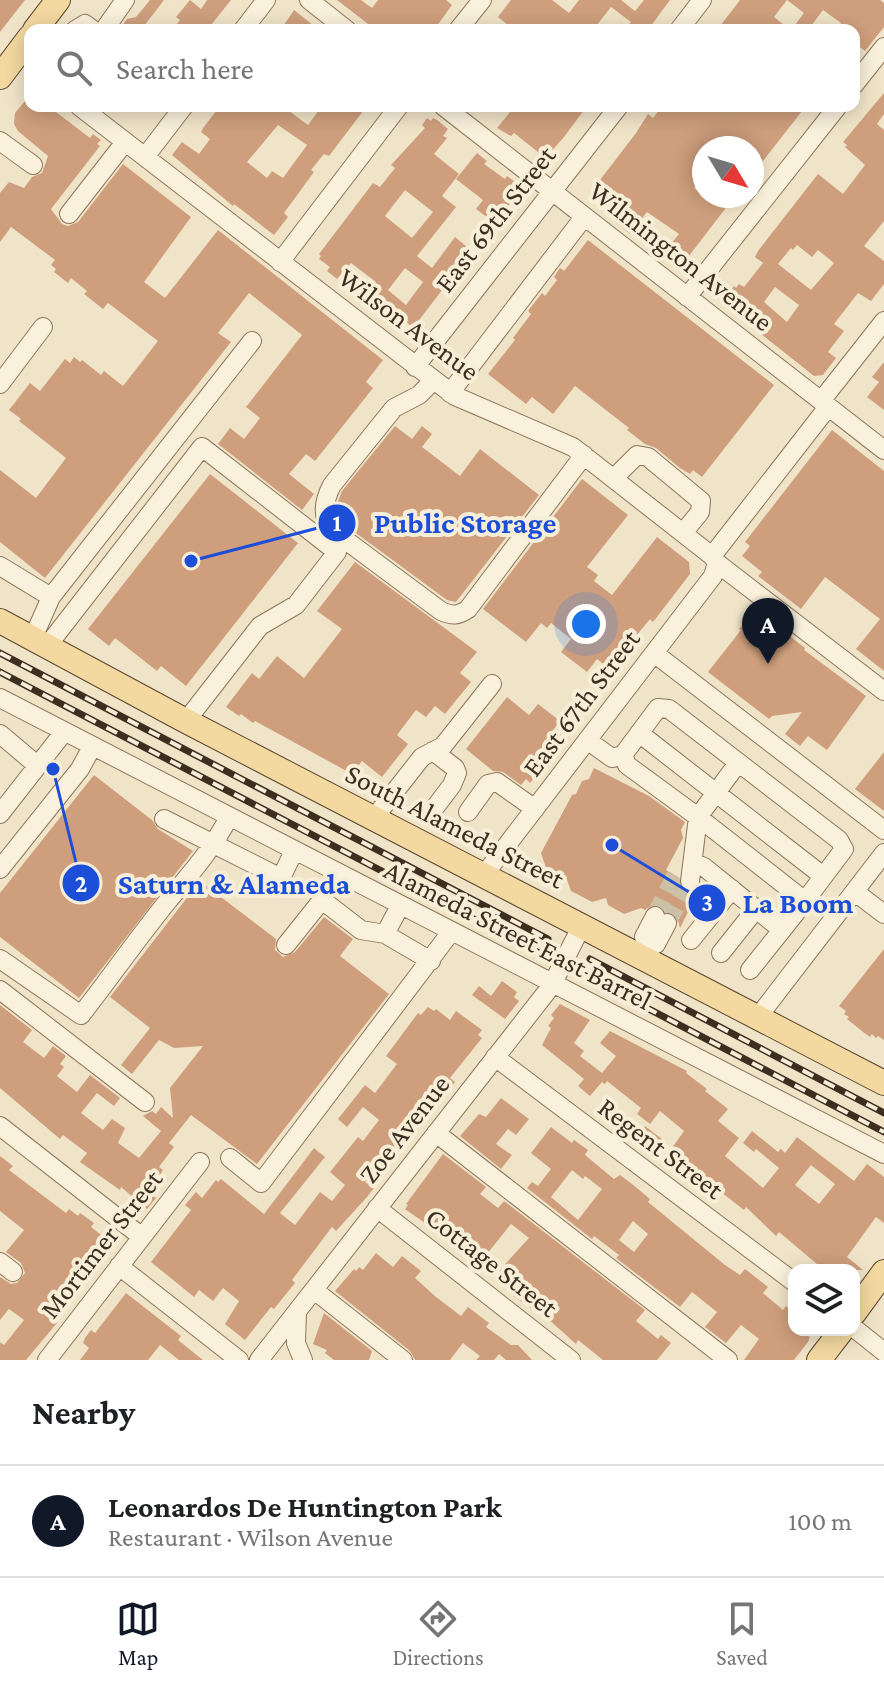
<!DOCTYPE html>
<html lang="en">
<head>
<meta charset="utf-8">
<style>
  :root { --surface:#fff; --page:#f6f6f6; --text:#202124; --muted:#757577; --line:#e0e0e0; --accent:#111827 }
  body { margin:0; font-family:"Crimson Pro",serif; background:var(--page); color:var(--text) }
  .controls { position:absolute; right:24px; bottom:24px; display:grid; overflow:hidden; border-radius:16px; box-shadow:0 4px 20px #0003 }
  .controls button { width:72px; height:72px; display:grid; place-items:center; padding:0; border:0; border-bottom:2px solid var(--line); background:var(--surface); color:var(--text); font:40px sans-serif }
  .compass { position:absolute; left:692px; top:136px; width:72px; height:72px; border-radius:50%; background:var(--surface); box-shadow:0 4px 20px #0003; rotate:128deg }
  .you { position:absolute; left:586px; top:624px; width:28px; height:28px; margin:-20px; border:6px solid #fff; border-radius:50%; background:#1a73e8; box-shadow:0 0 0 12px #1a73e833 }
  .badge { display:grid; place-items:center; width:52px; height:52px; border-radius:50%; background:var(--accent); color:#fff; font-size:26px; font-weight:700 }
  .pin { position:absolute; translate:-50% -66px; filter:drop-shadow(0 2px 4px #0008) }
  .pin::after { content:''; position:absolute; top:42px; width:28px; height:24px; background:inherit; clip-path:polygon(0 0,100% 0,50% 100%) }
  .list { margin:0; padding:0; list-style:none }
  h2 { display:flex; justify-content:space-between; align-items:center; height:104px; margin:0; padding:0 32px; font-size:34px }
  h2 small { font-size:26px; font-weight:400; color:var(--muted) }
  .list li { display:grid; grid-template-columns:52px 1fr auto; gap:24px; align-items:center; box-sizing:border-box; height:112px; padding:0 32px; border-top:2px solid var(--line) }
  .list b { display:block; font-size:30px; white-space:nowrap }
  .list p { margin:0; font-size:26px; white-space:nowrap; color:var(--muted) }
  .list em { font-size:26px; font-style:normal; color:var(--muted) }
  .icon { flex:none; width:44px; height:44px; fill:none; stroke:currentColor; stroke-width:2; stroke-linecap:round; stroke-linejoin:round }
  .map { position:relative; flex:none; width:884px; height:1360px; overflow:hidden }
  .search { position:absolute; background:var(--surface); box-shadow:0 4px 20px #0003; left:24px; right:24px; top:24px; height:88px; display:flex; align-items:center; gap:20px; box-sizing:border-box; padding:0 28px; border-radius:16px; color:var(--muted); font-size:30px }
  .sheet { height:216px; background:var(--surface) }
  nav { display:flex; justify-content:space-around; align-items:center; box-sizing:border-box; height:112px; border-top:2px solid var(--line); background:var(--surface); font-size:22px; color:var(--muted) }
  nav a { display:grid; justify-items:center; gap:4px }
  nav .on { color:var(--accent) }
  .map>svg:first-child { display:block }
  .building { fill:#cf9f7d; fill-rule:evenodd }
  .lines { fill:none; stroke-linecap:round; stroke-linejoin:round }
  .minor-tunnel { stroke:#ccc0a6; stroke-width:18; stroke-dasharray:18 9; stroke-linecap:butt }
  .minor-casing { stroke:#8d765c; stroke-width:20 }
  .major-casing { stroke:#5b4430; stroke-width:26 }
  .minor { stroke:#faf1dc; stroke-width:18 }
  .major { stroke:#f3d9a0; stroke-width:24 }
  .rail-casing { stroke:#3d2e20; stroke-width:7 }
  .rail { stroke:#f7eed8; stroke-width:4; stroke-dasharray:12; stroke-linecap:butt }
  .labels { text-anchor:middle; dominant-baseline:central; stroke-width:8; stroke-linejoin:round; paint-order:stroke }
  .street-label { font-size:28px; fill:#3d2e20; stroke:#f7eed8 }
  .leader { fill:none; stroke:#1d4ed8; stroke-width:3 }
  .callout-dot { fill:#1d4ed8; stroke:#f7eed8; stroke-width:3 }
  .mark-label { font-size:24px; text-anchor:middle; font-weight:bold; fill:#fff }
  .callout-label { font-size:30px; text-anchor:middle; font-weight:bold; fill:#1d4ed8; stroke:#f7eed8; stroke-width:8; stroke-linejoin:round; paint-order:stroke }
</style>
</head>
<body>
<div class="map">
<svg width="884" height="1360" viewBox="0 0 884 1360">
  <rect width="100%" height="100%" fill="#f0e4c8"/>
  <!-- building -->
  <path class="building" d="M0,0H25L0,32Z
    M150,0H164L141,30H119L127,19L136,17Z
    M190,0L201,9L207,0H231L207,30H172L180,20L176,17Z
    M337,0H361L372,8L378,0H446L452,5L434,30H376Z
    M511,0H552L569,13L579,0H621L635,11L644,0H670L648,30H625L631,22L611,7L593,30H514L498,17Z
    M740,0H880L884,3V27L865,51L854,42V30H836L841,23L823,10L808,30H791L804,13L787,0L774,17L790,30H717Z
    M294,10L319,30H290L284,25Z
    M884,93V114L877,124L884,130V221L864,246L884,261V284L871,301L858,293L834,324L844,331L828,352L836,358L823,375L814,376L722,303L734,286L736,288L739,284L744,287L763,263L755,257L758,251L818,174L843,194L865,165L845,147L847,145L843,142ZM797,245L812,257L818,250L834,263L811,290L778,264L791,248L793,250ZM775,287L799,305L787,322L764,302Z
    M30,95V106H48L90,138L93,134L101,140L97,144L100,146L51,209L62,224L68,226L78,222L123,164L191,217L144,282L165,298L218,230L383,360L366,382L373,388L315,461L306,454L289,474L314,494L302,510L218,444L230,428L244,439L260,418L246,407L302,335L249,293L218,333L231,342L45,578L0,542V470L36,498L66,458L19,421L21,419L9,410L30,383L40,391L65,359L70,363L74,357L80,362L82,360L101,375L104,371L123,386L158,341L108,303L103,309L84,294L87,291L71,278L68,283L54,272L56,269L51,265L55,260L11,227L0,242V193L9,182L24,188L32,177L42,173L48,156L18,131L14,124L15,113Z
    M220,106H292L289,111L308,125L322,106H331L342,112L346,106H367L329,156L324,154L311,170L314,172L284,213L288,217L274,235L234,204L233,206L172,155L182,142L199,154L210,139L201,132L203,128ZM278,125L307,145L283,178L272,171L267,178L247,162Z
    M515,106H587L564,137L549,154L547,152L543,156L514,133L511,136L497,128Z
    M662,106H806L752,175V148H704V175L694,188L704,196H735L679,269L667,259L674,249L670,245L679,234L647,212L630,234L617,223L621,218L590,193L636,133L648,114L653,118Z
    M427,118L431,121L433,118L437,120L448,129L443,136L447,138L434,154L459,174L442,196L456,207L417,256L432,268L455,237L472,251L413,328L401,317L396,323L375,306L371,311L361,303L376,282L351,263L337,279L327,271L330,267L319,259L321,256L319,254L373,183L380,187L395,168L391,165L425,128L422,125ZM405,190L433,212L412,238L385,216ZM405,268L423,282L406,305L388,290Z
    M477,153L487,161L484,164L505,179L507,176L522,187L499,218L496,216L492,221L476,209L483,200L456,179Z
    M588,240L774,385L702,477L693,470L690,474L680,468L656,448L645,444L627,430L629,428L575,386L553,414L532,397L526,404L488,374L515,340L513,338L531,314L528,311L542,293L545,296L557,280L554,277L560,268L564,271Z
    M884,362V410L867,397L879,382L872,377Z
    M395,426L412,439L422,426L432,434L422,447L460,476L480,449L539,495L456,602L447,600L341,522L338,516L337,504L342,491Z
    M832,430L884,471V671L856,649L880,619L825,577L801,609L758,576L762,572L742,556L750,546L745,542Z
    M210,474L298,543L186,686L161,666L157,671L115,638L109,646L88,629Z
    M582,479L628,515L587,567L598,575L594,581L612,595L657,537L689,562L690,574L653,622L650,619L636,636L640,640L615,673L597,659L587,672L561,652L571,639L551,623L547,628L541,623L526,642L483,609Z
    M355,562L477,652L460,673L471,682L445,714L435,706L426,717L416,710L397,735L408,744L382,777L362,761L352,774L255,721L253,723L241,714L239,716L226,707L252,673L259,679L277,656L304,678L342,629L317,611Z
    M756,610L805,648L804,650L866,696L827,750L808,736L800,746L785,734L802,712L772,716L769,719L708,672L741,630L739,629Z
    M507,697L529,715L538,704L560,721L554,729L565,738L530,783L526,779L521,785L503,772L493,771L466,749Z
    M884,752V811L855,789Z
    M594,768L649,796L685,822L681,830L683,838L666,870L678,877L679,885L683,891L694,892L700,888L680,928L677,916L660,905L654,904L645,910L641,908L624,914L608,905L606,898L592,902L571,891L566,877L558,879L548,874L541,853L572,795L576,794L582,781L589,779Z
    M94,775L152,820L158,829L193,851L79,998L0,937V893Z
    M200,881L276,939L275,950L283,957L295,952L324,917L353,939L340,956L389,994L257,1164L191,1115L169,1143L174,1147L159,1167L163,1170L160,1175L162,1176L149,1193L156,1198L147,1209L121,1187L120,1190L80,1162L87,1153L63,1135L60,1139L0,1088V1005L32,1030L23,1042L44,1058L53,1046L66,1056L60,1064L64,1067L57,1076L77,1092L90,1075L120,1098L114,1106L97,1093L81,1113L103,1130L112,1119L125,1128L118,1143L139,1158L161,1131L143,1116L152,1111L156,1114L161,1107L173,1118L170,1088L203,1046L174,1048L159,1040L132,1074L121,1065L150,1028L110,997Z
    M884,949V1040L878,1036L876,1038L872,1034L870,1037L863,1032L847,1019L849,1017L844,1014L846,1011L839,1006Z
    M502,981L517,992L514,997L519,1001L505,1019L472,995L479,986L491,996Z
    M560,1004L590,1020L574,1043L584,1051L580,1056L602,1073L616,1056L600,1043L610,1031L687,1071L686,1073L707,1089L705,1091L728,1109L718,1121L739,1138L725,1156L763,1188L779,1168L756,1149L754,1152L743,1143L752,1131L778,1152L781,1149L785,1153L797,1137L854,1181L867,1164L884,1177V1223L876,1217L847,1257L863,1270H824L779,1232L776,1236L746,1207L744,1210L699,1175L701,1172L683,1159L681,1162L669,1152L684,1131L660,1111L650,1124L637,1114L641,1108L607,1081L605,1084L602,1082L590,1096L578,1086L584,1079L542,1045L551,1028L548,1026L554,1018L551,1015ZM811,1165L835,1184L819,1204L795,1185Z
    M428,1007L434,1011L436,1009L450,1020L456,1011L482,1030L478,1035L482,1038L450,1078L455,1082L412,1135L405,1133L365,1182L374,1188L367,1197L336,1231L332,1227L292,1280L295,1283L274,1309L271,1307L245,1340L225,1324L239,1301L223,1288L213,1301L199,1290L194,1297L151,1262L191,1210L185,1205L196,1192L202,1198L216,1180L218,1182L221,1179L264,1214L314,1148L325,1157L280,1213L295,1225L320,1192L332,1201L345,1185L330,1172L358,1137L363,1141L379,1120L363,1107L347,1127L338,1119L365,1085L375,1093L397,1064L386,1056L418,1013L421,1015Z
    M501,1098L529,1119L516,1135L508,1129L496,1144L512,1155L501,1169L460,1136L479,1114L486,1117Z
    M645,1126L667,1143L658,1155L635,1138Z
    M551,1127L572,1143L574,1140L588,1150L585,1155L614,1179L620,1175L632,1184L650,1199L648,1202L725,1265L740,1275L745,1269L768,1287L763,1293L783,1310L786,1306L794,1313V1330H812L808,1336L810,1337L808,1342L794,1360H744L759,1339L741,1325L726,1343L705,1327L717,1312L692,1292L680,1307L616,1258L619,1255L594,1236L592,1239L527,1188L532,1182L538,1186L551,1169L531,1153ZM572,1170L583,1179L585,1176L602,1189L578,1220L551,1197ZM633,1221L648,1234L634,1252L619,1240Z
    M443,1154L486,1187L480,1194L498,1208L504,1201L645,1310L636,1321L658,1339L661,1335L671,1343L657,1360H603L578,1340L576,1344L538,1310L537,1312L513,1296L517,1291L498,1276V1272L529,1238L511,1224L479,1264L459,1249L457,1251L447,1242L449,1240L405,1209L408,1205L406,1204Z
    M0,1156L13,1166L9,1170L66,1213L69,1209L78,1216L80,1213L94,1223L91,1227L113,1244L109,1249L112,1251L89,1278L87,1277L54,1320L57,1323L26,1360H0V1342L4,1345L24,1320L9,1309L0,1320V1277L11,1284L17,1283L25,1273L21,1263L6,1252L24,1230L0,1211Z
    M376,1253L393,1267L402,1256L421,1271L415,1278L436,1297L461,1316L468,1307L489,1323L486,1327L511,1345H518L532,1360H506L499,1354L494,1360H476L480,1356L463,1343L450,1360H415L410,1351L335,1291L354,1269L356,1271L359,1267L363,1270Z
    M126,1293L181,1336L178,1340L203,1360H179L160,1345L148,1360H80L89,1348L83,1343L85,1338L91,1330L95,1333Z
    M324,1313L372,1351L369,1360H334L325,1353L327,1350L313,1344Z"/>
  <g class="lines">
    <!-- minor-tunnel -->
    <path class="minor-tunnel" d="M655,916L677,873
      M667,923L690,881"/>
    <defs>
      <path id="minor" d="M309,0L347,30
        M75,30L85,24L93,30
        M104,30L125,0
        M243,30L266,0
        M458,30L482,0
        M679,30L702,0
        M854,85L884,47
        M79,106L455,396L573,447L712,556L717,563L884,691
        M443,106L884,450
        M0,141L33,165
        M145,157L184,106
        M69,214L125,142
        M280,262L399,106
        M687,297L838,106
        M415,367L619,106
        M433,381L419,395L394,408L332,485C324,500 321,516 332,530L441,611C452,616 458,616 468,609L584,455
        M0,384L43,327
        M450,393L584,217
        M821,401L884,321
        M614,478L637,455L648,457L701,501L700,512L683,533
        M712,556L828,407
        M0,566L51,597
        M33,638L51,597L252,341
        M48,645L202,447L337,552L296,605L260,626L186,721
        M654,653L884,830
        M0,698L884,1154
        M639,733L823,876
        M0,734L38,766
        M587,740L612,758L623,755
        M433,751L455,768L457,773L452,785L433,810
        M468,812L488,784L497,782L535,809
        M0,814L64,732
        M374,818L422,757L443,746L492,684
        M164,819L281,878L294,851
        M693,862L704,867L782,930L750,970
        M0,869L80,769L92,747
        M484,875L713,576L717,563
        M690,881L698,817L627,765L623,755L658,708L669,709L839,840L844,849L805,901L698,817L738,763
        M855,892L884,914
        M400,906L385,934L431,961
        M782,930L805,901
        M691,940L732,889
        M286,945L322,900L361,930L385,934
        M648,945L644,937L655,916
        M721,953L756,909
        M642,957L648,945L656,944L667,923
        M0,959L81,1015C110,978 137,939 167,902C190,874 212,850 229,817
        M0,990L145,1102
        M758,1017L884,853
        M495,1057L794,1282
        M0,1126L142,1237
        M436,1133L728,1360
        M230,1158L261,1183L451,932
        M377,1208L571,1360
        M0,1262L13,1272
        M119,1266L239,1360
        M314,1290L403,1360
        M297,1312L296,1343L303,1360
        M854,1328L884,1352
        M47,1360L200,1162
        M259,1360L552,985L582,925"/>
      <path id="major" d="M35,30L58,0
        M0,77L30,37
        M0,621L186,721L884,1083
        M854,1313L884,1272
        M819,1360L842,1330"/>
    </defs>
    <!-- minor casing -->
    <use href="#minor" class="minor-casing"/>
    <!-- major casing -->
    <use href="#major" class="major-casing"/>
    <!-- minor -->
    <use href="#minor" class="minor"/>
    <!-- major -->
    <use href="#major" class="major"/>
    <defs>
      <path id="rail" d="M0,653L548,939
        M0,672L541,954
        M590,959L884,1113
        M582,974L884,1132"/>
    </defs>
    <!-- rail casing -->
    <use href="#rail" class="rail-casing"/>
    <!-- rail -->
    <use href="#rail" class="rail"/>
  </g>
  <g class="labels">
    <!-- street labels -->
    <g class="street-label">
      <text transform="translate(495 219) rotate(-52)">East 69th Street</text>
      <text transform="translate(681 256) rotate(38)">Wilmington Avenue</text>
      <text transform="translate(409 324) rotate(37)">Wilson Avenue</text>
      <text transform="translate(581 703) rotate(-53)">East 67th Street</text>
      <text transform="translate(455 826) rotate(27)">South Alameda Street</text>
      <text transform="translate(518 935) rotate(27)">Alameda Street East Barrel</text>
      <text transform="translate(404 1129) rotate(-52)">Zoe Avenue</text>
      <text transform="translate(661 1148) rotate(37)">Regent Street</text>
      <text transform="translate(101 1244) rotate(-52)">Mortimer Street</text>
      <text transform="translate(492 1262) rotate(38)">Cottage Street</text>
    </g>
  </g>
  <!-- callouts -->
  <path class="leader" d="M191 561L337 523M53 769L81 883M612 845L707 903"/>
  <g class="callout-dot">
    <circle cx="191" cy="561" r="8"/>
    <circle cx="53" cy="769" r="8"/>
    <circle cx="612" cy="845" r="8"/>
    <circle cx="337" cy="523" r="20"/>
    <circle cx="81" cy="883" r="20"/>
    <circle cx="707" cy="903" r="20"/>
  </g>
  <g class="mark-label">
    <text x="337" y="531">1</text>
    <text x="81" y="892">2</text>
    <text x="707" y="911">3</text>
  </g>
  <g class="callout-label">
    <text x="465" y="533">Public Storage</text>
    <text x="234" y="894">Saturn &amp; Alameda</text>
    <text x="798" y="913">La Boom</text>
  </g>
</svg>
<div class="controls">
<button><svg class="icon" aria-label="layers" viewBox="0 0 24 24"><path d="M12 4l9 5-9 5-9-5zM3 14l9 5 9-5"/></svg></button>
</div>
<svg class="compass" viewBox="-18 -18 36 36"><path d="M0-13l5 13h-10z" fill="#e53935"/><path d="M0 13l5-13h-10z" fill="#757577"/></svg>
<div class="you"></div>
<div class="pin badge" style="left:768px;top:664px">A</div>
<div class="search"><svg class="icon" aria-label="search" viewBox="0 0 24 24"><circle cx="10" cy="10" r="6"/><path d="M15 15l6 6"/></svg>Search here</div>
</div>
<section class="sheet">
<h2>Nearby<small></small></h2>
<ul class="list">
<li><span class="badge">A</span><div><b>Leonardos De Huntington Park</b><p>Restaurant · Wilson Avenue</p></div><em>100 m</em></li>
</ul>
</section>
<nav>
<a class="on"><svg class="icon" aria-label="map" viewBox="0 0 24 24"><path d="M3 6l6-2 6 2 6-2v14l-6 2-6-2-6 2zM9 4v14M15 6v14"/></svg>Map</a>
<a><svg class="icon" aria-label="directions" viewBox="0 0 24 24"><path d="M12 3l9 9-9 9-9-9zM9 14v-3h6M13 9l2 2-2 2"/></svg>Directions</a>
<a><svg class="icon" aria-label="saved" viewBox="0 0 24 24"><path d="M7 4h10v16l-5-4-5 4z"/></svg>Saved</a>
</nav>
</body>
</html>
